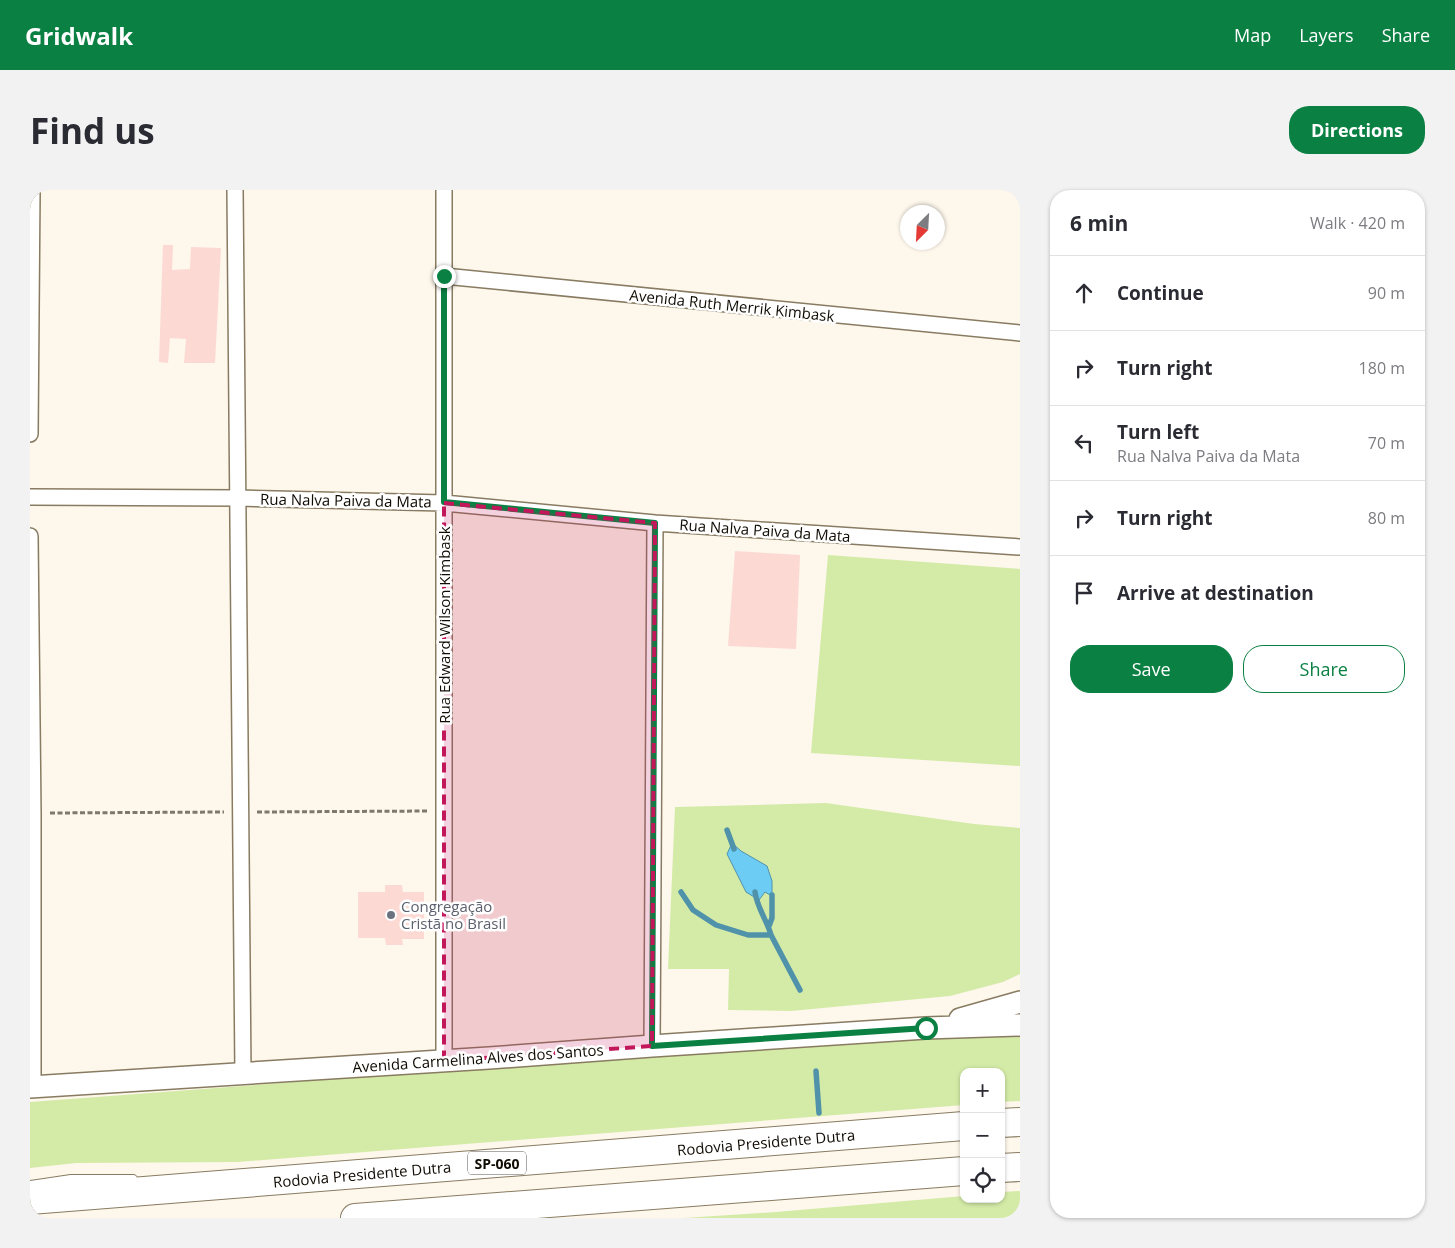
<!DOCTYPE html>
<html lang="en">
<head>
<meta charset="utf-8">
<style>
  :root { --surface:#fff; --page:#f2f2f3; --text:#2b2b33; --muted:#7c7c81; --line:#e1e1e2; --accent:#0b8043 }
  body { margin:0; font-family:"Open Sans",sans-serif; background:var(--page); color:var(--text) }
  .controls { position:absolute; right:15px; bottom:15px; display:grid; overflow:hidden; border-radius:10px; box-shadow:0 1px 4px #0004 }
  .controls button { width:45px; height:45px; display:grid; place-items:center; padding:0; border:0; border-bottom:1px solid var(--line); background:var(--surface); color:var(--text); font:25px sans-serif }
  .compass { position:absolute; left:870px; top:15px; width:45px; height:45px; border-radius:50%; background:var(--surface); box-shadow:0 1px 4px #0004; rotate:204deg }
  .stop { position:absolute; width:15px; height:15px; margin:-11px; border:4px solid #0b8043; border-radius:50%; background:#fff }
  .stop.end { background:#0b8043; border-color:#fff; box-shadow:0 1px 5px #0008 }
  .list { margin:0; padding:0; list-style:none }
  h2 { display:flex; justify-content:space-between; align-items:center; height:65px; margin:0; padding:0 20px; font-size:21px }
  h2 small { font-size:16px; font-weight:400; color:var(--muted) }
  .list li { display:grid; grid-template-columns:32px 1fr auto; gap:15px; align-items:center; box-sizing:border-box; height:75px; padding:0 20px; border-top:1px solid var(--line) }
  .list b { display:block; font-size:19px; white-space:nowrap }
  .list p { margin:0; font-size:16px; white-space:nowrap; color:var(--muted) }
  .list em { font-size:16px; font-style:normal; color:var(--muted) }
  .actions { display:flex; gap:10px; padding:15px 20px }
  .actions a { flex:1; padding:11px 0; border:1px solid var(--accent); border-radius:20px; text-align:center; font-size:18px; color:var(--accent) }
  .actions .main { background:var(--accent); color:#fff }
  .icon { flex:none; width:28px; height:28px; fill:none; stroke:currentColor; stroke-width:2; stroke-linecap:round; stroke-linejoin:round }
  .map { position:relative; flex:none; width:990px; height:1028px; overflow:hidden; border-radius:20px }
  header { display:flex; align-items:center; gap:30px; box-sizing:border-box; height:70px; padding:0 25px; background:var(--accent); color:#fff }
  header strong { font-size:24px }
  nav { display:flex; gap:28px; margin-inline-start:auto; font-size:18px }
  .intro { display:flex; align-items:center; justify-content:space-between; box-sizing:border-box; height:120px; padding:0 30px }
  h1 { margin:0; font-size:35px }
  .button { padding:12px 22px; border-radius:20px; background:var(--accent); color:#fff; font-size:18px; font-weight:700 }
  main { display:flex; gap:30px; padding:0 30px }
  aside { flex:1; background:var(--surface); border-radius:20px; box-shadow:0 1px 4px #0004 }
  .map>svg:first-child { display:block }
  .green { fill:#d4eba7 }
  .water { fill:#6dccf3; stroke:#5192ab }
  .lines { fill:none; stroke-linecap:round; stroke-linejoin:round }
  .stream { stroke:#5192ab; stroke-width:5.5 }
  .building { fill:#fdd9d4 }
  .lane-casing { stroke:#887b61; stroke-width:10 }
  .street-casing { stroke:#887b61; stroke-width:18 }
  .secondary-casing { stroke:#887b61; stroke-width:24 }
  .highway-casing { stroke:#887b61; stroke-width:30 }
  .path { stroke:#7e786f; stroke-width:3; stroke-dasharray:5 2.5; stroke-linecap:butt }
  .lane { stroke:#fff; stroke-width:8 }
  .street { stroke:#fff; stroke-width:15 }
  .secondary { stroke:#fff; stroke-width:21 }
  .highway { stroke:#fff; stroke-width:28 }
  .route { stroke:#0b8043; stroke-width:6 }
  .marked { fill:#c2185b; fill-opacity:0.2; stroke:#c2185b; stroke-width:4; stroke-dasharray:10 6; stroke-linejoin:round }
  .worship-dot { fill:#6b7280; stroke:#fff; stroke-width:2 }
  .labels { text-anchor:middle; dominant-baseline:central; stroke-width:5; stroke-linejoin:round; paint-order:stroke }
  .shield { fill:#fff; stroke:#58544f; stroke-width:1 }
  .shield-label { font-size:14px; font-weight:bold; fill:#100b03 }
  .street-label { font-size:15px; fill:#100b03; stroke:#fff }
  .worship-label { font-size:15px; fill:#5b616d; stroke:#fff; text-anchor:start }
</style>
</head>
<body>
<header>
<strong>Gridwalk</strong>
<nav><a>Map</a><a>Layers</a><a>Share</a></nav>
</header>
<div class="intro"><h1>Find us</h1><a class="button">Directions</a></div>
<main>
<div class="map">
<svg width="990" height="1028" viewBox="0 0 990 1028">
  <rect width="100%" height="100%" fill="#fdf7ec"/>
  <!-- green -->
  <path class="green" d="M798,365L990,379V576L781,563Z
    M796,613L944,634L990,638V784L973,792L920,806L761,821L698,820L699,779H638L645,617Z
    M990,837V911L971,912V882H934V915L207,972L46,973L0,978V912Z
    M990,1001V1028H654L746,1022L934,1006V1009H971V1002Z"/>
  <!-- water -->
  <path class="water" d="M702,653L711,661L737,676L742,691V705H740L735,702L729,710L716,702L697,664Z"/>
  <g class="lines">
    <!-- stream -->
    <path class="stream" d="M697,640L704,659
      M651,702L663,720L686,735L718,745H741
      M725,702C727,718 737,730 741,745L770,800
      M739,736L742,728V705
      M786,881L789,923"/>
  </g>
  <!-- building -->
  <path class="building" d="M133,55H143L142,80L160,79L161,57L191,58L185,173H154L156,149L140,148L138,173L129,172Z
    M705,361L770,365L766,459L698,456Z
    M355,695H372L373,702H394V749H372L373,755H356L355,748H328V702H355Z"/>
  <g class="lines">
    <defs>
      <path id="lane" d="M0,995L41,989H103"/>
      <path id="street" d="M205,0L213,884
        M414,0V871
        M414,86L990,143
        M0,244L2,0
        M0,307L208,308L414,313L625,333L990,357
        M0,346L3,624V896
        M622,856L625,333"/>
      <path id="secondary" d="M930,829L990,812
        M0,897L459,868L622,856L896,838L990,835"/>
      <path id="highway" d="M971,933L990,932
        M971,978L990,977
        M0,1010L934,936
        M325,1028L934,981"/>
    </defs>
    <!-- lane casing -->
    <use href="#lane" class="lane-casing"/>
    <!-- street casing -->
    <use href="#street" class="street-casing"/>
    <!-- secondary casing -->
    <use href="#secondary" class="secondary-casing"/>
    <!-- highway casing -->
    <use href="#highway" class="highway-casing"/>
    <!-- path -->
    <path class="path" d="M227,622L399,621
      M20,623L194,622"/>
    <!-- lane -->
    <use href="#lane" class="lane"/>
    <!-- street -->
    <use href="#street" class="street"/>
    <!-- secondary -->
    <use href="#secondary" class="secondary"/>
    <!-- highway -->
    <use href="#highway" class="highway"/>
  </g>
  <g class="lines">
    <!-- route -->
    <path class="route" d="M414,86V312L625,333L622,856L896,838"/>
  </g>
  <!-- marked area -->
  <path class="marked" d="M414,313L625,333L622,856L414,871Z"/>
  <!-- markers -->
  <circle class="worship-dot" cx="361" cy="725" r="5"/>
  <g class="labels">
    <!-- shield labels -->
    <rect class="shield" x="438" y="961.5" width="58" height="23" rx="4"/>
    <g class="shield-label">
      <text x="467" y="973">SP-060</text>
    </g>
    <!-- street labels -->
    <g class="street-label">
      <text transform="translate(702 115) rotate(6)">Avenida Ruth Merrik Kimbask</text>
      <text transform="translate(316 310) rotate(1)">Rua Nalva Paiva da Mata</text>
      <text transform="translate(735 340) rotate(4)">Rua Nalva Paiva da Mata</text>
      <text transform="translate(414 435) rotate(-90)">Rua Edward Wilson Kimbask</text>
      <text transform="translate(448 868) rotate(-4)">Avenida Carmelina Alves dos Santos</text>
      <text transform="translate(736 952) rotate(-5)">Rodovia Presidente Dutra</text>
      <text transform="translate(332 984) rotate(-5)">Rodovia Presidente Dutra</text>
    </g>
    <!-- worship labels -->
    <g class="worship-label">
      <text x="371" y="716">Congregação<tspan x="371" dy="17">Cristã no Brasil</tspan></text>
    </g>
  </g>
</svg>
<div class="controls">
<button>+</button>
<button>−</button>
<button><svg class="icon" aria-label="locate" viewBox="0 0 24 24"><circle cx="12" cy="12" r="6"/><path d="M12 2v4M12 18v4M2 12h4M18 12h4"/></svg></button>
</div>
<svg class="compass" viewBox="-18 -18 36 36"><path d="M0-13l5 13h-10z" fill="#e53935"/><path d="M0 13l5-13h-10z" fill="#7c7c81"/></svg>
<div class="stop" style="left:896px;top:838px"></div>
<div class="stop end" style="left:414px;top:86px"></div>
</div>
<aside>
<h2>6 min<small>Walk · 420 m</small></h2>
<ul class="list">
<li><svg class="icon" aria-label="ahead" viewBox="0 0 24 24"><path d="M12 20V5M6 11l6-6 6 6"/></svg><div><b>Continue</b></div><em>90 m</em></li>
<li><svg class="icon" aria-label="right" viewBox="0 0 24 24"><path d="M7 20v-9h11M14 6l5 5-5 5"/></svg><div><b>Turn right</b></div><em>180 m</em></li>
<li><svg class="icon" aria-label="left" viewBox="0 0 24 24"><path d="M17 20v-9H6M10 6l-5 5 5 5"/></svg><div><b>Turn left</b><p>Rua Nalva Paiva da Mata</p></div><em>70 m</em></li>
<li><svg class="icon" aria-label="right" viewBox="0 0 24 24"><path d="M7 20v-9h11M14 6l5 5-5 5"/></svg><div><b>Turn right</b></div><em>80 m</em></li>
<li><svg class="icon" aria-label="arrive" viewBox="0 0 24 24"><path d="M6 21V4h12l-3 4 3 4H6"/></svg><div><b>Arrive at destination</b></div></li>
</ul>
<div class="actions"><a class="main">Save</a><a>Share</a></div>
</aside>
</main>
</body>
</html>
